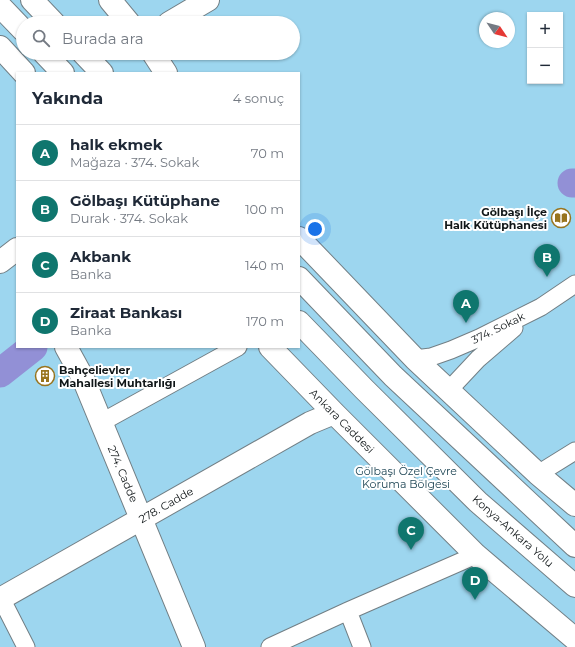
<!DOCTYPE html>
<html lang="tr">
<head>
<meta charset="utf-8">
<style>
  :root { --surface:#fff; --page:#f6f6f7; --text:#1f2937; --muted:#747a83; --line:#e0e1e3; --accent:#0f766e }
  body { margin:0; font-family:Montserrat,sans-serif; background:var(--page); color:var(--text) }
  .controls { position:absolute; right:12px; top:12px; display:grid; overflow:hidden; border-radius:0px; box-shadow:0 1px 3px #0004 }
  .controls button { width:36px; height:36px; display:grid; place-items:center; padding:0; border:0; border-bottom:1px solid var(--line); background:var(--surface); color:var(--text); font:20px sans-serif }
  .compass { position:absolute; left:479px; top:12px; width:36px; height:36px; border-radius:50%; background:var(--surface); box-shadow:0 1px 3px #0004; rotate:125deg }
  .you { position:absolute; left:315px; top:229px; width:14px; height:14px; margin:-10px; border:3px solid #fff; border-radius:50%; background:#1a73e8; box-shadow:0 0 0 6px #1a73e833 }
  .badge { display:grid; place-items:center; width:26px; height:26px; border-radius:50%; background:var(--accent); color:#fff; font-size:13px; font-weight:700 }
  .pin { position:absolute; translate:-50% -33px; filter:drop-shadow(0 1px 2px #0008) }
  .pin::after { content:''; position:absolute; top:21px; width:14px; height:12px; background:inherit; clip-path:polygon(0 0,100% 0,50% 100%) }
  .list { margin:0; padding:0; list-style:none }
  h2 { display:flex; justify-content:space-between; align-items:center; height:52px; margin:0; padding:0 16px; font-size:17px }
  h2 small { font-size:13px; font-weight:400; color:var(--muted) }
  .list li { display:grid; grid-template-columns:26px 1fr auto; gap:12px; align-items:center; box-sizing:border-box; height:56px; padding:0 16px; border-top:1px solid var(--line) }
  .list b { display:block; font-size:15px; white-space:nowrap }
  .list p { margin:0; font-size:13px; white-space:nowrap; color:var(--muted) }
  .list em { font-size:13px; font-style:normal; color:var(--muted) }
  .icon { flex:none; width:22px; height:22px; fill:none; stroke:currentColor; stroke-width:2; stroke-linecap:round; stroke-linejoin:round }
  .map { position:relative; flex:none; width:575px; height:647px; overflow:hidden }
  .search { position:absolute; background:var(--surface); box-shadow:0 1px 3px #0004; left:16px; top:16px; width:284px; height:44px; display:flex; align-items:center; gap:10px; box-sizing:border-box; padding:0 14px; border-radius:22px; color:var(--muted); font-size:15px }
  .panel { position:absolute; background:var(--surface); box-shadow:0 1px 3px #0004; left:16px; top:72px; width:284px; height:276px; border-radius:0px }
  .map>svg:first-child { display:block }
  .park { fill:#9dd6ef; fill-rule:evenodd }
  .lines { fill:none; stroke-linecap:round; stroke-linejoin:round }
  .river { stroke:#9290d6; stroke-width:29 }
  .street-casing { stroke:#727f85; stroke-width:19 }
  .secondary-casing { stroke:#727f85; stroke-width:24 }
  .highway-casing { stroke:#727f85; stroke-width:24 }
  .street { stroke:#fff; stroke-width:17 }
  .secondary { stroke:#fff; stroke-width:22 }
  .highway { stroke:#fff; stroke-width:22 }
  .labels { text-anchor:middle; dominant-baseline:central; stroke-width:4; stroke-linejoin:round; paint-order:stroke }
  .poi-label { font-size:11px; font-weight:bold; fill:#101618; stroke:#fff; text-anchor:end }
  .street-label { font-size:11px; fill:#101618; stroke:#fff }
  .park-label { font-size:11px; fill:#153e4e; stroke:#fff }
</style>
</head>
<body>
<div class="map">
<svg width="575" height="647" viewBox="0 0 575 647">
  <rect width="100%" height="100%" fill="#e2f1f8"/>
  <!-- park -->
  <path class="park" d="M0,0H575V647H0ZM530,15H560V81H530ZM485,18H509V42H485ZM23,23H293V53H23ZM17,73H299V347H17Z"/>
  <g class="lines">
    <!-- river -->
    <path class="river" d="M572,183H575
      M0,373L33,347"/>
    <defs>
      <path id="street" d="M415,359L431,357L451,350L479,338L541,307L575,284
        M448,391L478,359L514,328
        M102,422L238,347
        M538,474L575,451
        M1,598L26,647
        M348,611L362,647
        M270,647L348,611L476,555"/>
      <path id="secondary" d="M110,0L129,23
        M169,23L208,0
        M0,47L24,73
        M153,53L166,73
        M299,238L415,359L538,474L575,505
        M0,262L17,249
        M66,347L83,378L194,647
        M270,347L334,413L476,555L575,639
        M0,599L310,423L334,413"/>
      <path id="highway" d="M32,0L54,23
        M0,6L23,30
        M44,53L63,73
        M83,53L102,73
        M299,278L393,376L575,546
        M299,322L364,389L478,502L575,586"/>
    </defs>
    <!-- street casing -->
    <use href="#street" class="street-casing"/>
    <!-- secondary casing -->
    <use href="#secondary" class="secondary-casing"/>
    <!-- highway casing -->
    <use href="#highway" class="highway-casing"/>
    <!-- street -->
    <use href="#street" class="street"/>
    <!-- secondary -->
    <use href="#secondary" class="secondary"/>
    <!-- highway -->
    <use href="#highway" class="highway"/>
  </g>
  <!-- icons -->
  <defs>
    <symbol id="library-ring" viewBox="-11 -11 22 22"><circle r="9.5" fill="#fff" stroke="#98741e" stroke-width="1.5"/><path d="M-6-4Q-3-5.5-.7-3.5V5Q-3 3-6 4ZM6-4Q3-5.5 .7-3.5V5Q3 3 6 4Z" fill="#98741e"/></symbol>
    <symbol id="building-ring" viewBox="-11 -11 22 22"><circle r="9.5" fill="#fff" stroke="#98741e" stroke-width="1.5"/><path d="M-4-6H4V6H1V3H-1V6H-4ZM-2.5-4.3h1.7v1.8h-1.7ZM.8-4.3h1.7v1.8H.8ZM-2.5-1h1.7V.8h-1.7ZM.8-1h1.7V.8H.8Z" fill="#98741e"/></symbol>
  </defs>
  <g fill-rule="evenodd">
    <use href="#library-ring" x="550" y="207" width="22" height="22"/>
    <use href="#building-ring" x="34" y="365" width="22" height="22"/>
  </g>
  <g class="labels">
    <!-- poi labels -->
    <g class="poi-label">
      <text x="547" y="212">Gölbaşı İlçe<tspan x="547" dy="13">Halk Kütüphanesi</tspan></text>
      <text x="59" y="370" text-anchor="start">Bahçelievler<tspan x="59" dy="13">Mahallesi Muhtarlığı</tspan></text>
    </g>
    <!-- street labels -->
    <g class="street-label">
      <text transform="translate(498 328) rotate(-26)">374. Sokak</text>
      <text transform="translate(342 421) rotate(45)">Ankara Caddesi</text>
      <text transform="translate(123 474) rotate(67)">274. Cadde</text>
      <text transform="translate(166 505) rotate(-30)">278. Cadde</text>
      <text transform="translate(513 531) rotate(41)">Konya-Ankara Yolu</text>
    </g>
    <!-- park labels -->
    <g class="park-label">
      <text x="406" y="471">Gölbaşı Özel Çevre<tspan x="406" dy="13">Koruma Bölgesi</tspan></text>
    </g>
  </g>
</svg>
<div class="controls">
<button>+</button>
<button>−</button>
</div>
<svg class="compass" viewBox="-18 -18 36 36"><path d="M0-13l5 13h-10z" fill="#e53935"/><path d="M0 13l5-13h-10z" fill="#747a83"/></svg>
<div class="you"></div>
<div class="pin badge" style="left:466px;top:323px">A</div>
<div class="pin badge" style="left:547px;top:277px">B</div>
<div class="pin badge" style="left:411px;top:550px">C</div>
<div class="pin badge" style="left:475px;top:600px">D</div>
<div class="search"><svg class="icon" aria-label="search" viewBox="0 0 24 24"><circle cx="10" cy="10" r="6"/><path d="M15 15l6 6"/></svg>Burada ara</div>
<section class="panel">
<h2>Yakında<small>4 sonuç</small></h2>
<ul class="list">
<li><span class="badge">A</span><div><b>halk ekmek</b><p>Mağaza · 374. Sokak</p></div><em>70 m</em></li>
<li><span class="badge">B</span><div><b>Gölbaşı Kütüphane</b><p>Durak · 374. Sokak</p></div><em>100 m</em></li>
<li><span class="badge">C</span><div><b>Akbank</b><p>Banka</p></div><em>140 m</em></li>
<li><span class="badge">D</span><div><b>Ziraat Bankası</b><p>Banka</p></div><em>170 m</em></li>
</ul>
</section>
</div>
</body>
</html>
